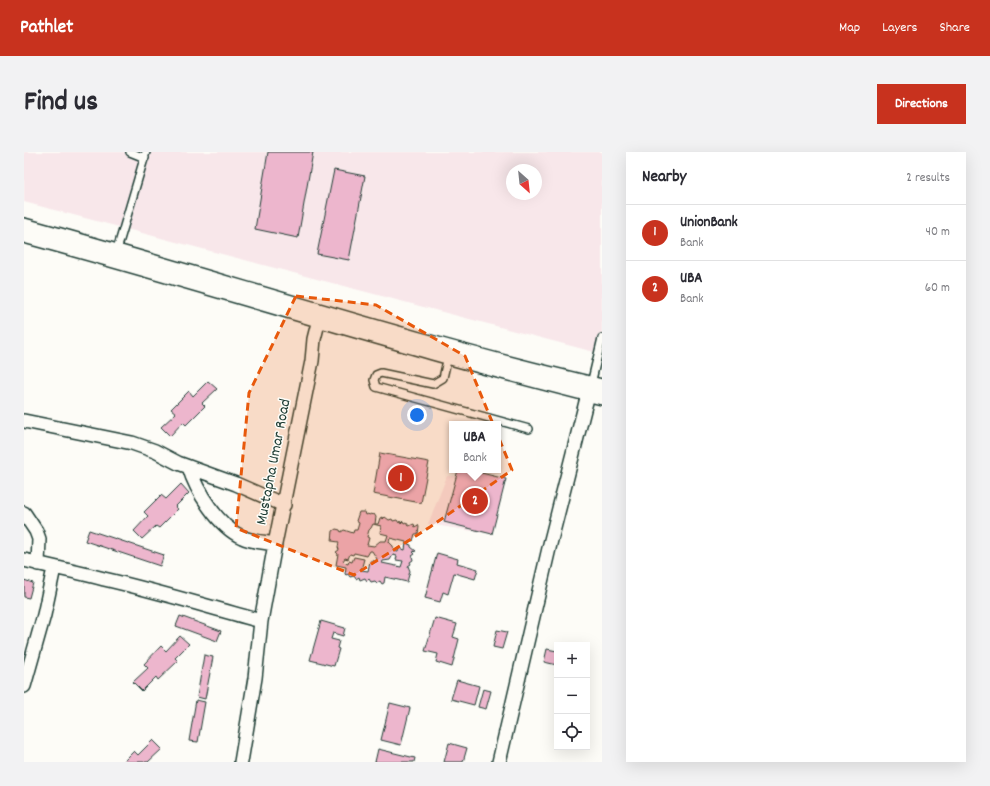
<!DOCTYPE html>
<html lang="en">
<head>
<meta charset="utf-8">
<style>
  :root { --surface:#fff; --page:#f2f2f3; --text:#2b2b33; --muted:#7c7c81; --line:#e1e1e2; --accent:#c8321e }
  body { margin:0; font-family:Dekko,sans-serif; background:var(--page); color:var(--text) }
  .controls { position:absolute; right:12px; bottom:12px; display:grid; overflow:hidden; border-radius:0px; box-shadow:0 4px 16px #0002 }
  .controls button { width:36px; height:36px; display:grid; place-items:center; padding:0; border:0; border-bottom:1px solid var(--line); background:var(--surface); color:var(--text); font:20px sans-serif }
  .compass { position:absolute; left:482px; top:12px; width:36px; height:36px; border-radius:50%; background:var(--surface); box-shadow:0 4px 16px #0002; rotate:153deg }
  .you { position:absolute; left:393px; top:263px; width:14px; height:14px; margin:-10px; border:3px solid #fff; border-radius:50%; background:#1a73e8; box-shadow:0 0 0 6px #1a73e833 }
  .badge { display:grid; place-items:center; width:26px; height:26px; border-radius:50%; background:var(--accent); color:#fff; font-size:13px; font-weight:700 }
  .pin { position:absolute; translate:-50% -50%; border:2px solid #fff; box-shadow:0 1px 4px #0006 }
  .popup { position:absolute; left:425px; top:269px; width:52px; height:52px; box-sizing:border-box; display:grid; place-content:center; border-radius:0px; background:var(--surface); filter:drop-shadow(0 1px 3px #0005); font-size:13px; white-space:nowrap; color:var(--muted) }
  .popup b { font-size:15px; color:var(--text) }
  .popup::after { content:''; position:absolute; left:50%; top:100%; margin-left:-8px; border:8px solid transparent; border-top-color:var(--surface) }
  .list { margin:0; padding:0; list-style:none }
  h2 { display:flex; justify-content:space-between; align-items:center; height:52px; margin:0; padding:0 16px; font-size:17px }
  h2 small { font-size:13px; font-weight:400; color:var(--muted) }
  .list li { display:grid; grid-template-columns:26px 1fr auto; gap:12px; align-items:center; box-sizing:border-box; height:56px; padding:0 16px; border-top:1px solid var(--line) }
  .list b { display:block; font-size:15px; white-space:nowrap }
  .list p { margin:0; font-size:13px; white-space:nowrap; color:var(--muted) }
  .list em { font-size:13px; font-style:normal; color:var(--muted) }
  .icon { flex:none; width:22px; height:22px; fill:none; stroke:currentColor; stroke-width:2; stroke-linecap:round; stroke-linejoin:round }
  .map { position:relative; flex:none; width:578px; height:610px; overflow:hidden; border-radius:0px }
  header { display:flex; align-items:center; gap:24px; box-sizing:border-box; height:56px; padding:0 20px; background:var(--accent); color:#fff }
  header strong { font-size:19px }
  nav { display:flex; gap:22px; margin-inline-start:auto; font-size:14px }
  .intro { display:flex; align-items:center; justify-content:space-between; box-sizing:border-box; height:96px; padding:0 24px }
  h1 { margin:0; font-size:28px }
  .button { padding:10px 18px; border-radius:0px; background:var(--accent); color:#fff; font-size:14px; font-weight:700 }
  main { display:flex; gap:24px; padding:0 24px }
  aside { flex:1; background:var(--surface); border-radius:0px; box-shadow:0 4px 16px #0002 }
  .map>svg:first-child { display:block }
  .built { fill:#f8e7ea; fill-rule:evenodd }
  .building { fill:#edb6cd; stroke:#1f3d34; fill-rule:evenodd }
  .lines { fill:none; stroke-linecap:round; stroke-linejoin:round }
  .service-casing { stroke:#1f3d34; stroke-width:10 }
  .minor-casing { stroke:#1f3d34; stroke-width:16 }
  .service { stroke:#fdfcf7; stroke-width:7 }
  .minor { stroke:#fdfcf7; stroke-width:13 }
  .marked { fill:#e8590c; fill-opacity:0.2; stroke:#e8590c; stroke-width:3; stroke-dasharray:8 5; stroke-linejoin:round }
  .labels { text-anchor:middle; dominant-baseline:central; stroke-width:3; stroke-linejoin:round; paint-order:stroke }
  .street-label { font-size:16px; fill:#1f3d34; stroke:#fdfcf7 }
</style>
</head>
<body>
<header>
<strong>Pathlet</strong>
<nav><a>Map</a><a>Layers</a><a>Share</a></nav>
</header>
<div class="intro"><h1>Find us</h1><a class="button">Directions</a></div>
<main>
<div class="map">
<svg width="578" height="610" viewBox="0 0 578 610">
  <rect width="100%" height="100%" fill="#fdfcf7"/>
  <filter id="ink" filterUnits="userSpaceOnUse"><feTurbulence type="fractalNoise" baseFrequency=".025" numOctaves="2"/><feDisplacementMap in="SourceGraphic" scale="8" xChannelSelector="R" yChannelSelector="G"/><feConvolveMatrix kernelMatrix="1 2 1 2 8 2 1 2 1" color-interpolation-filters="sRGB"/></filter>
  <g filter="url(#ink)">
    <!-- built -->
    <path class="built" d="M0,0H578V202L0,50ZM488,18H512V42H488Z
      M423,324L477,325L461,381L404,372Z"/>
    <!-- building -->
    <path class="building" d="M244,0H289L274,86L231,77Z
      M310,18L341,24L325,108L293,102Z
      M184,229L193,237L178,251L181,254L162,273L159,270L146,284L137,275L152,261L147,257L165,239L169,244Z
      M356,301L405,310L397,351L349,342Z
      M434,318H445L482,327L468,382L420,370Z
      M157,332L165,341L151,355L154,357L135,376L132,374L118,387L110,379L124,364L120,360L137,343L142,347Z
      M335,360H341L342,363L344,362L345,363L347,362L348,363L350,362L352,365L351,372H354L356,366L358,365L359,367L361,365L365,368L368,367L369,369L373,368L375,371L376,369L377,371L379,369L380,371L382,370L385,374L390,372L391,375L394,373L395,375L394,382H391L389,389L386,388L384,392L387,393V395L392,399L389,400L391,402L388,404L389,408L386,410L387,412L384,414L386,419L383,430L361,425L360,431L358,432L356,429L353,431L351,429L347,430L345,427L343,429L341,426L336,428L335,425L332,427L330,424L326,425L324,422L322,423L321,422L322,415L312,413L314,402L312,400L315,398L314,395L315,390L308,389L309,379L312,377L316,378L317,380L320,378L329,381L330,378H333L335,371L332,369ZM349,372L357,374L356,381L364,383L362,389H356L350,394L343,393L345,386L343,385L345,378L347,376ZM366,386L382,390L381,398L375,396L374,400L370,399L369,394L365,390ZM346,399H348L353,407L352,410L349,408L346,409L344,419L337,418L340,407L330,405L328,410L325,409L324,412L321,411L319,409L321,406L324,407L326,402L329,403L330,401L343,404ZM369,403L373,404L372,408L379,409L377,415L358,411L359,409L366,408Z
      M65,378L140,403L136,414L61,389Z
      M413,401L434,407L433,411L454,417L451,427L430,421L424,442L419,440L416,450L401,446Z
      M0,428L9,431L5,446L0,445Z
      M156,464L197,479L193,489L152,474Z
      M411,466L433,472L429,485L435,487L428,515L412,510L414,502L401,499Z
      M297,469L321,476L319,484L309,481L307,487L315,489L313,496L315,497L310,514L286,508Z
      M473,478L483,480L478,497L469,495Z
      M156,484L165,492L151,506L154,509L134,528L132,525L118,539L109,530L124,516L120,512L137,494L142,499Z
      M523,497L533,499V513L520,510Z
      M180,503L189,505L181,547L173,545Z
      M433,528L455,534L450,553L427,547Z
      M459,537L467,539L462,557L454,555Z
      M172,548L181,550L174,590L165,589Z
      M366,551L386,556L377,593L357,588Z
      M129,588L138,597L124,610H99L110,599L114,603Z
      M425,591L443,596L439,610H420Z
      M354,597L391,606L390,610H351Z"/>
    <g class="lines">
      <defs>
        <path id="service" d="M106,0L121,6
          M93,98L122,0
          M424,204L419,226L409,232L357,221L352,223L350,228L352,235L505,277
          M567,232L578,186"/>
        <path id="minor" d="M0,73C193,125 383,189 578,234
          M0,84C193,136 384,198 578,246
          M0,269L108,291L131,299L154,311L212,332L260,353
          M165,315C172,339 195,375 218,385C228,390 241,390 251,392
          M0,361L12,379L15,387L14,412
          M0,408C27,415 54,420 80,427C133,439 185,455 237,469
          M0,534L20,463L30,416
          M217,610L231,526L237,469L251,392L288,209L290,187L297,159
          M475,610L526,392L564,242"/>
      </defs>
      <!-- service casing -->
      <use href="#service" class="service-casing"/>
      <!-- minor casing -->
      <use href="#minor" class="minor-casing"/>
      <!-- service -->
      <use href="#service" class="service"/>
      <!-- minor -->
      <use href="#minor" class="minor"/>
    </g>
  </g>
  <!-- marked area -->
  <path class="marked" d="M272,144L352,153L441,204L488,318L406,375L330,423L212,376L225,241Z"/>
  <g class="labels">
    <!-- street labels -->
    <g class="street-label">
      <text transform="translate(250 310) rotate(-79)">Mustapha Umar Road</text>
    </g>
  </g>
</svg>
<div class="controls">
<button>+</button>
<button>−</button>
<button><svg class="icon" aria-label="locate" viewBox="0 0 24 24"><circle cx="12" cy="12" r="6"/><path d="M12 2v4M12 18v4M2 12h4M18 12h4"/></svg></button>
</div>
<svg class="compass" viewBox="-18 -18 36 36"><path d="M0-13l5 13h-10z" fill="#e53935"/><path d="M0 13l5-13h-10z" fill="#7c7c81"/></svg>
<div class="you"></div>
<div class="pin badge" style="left:377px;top:326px">1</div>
<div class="pin badge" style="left:451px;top:349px">2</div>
<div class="popup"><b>UBA</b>Bank</div>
</div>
<aside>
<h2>Nearby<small>2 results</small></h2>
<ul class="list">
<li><span class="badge">1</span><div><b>UnionBank</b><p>Bank</p></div><em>40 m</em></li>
<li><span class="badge">2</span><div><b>UBA</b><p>Bank</p></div><em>60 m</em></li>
</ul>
</aside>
</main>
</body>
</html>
